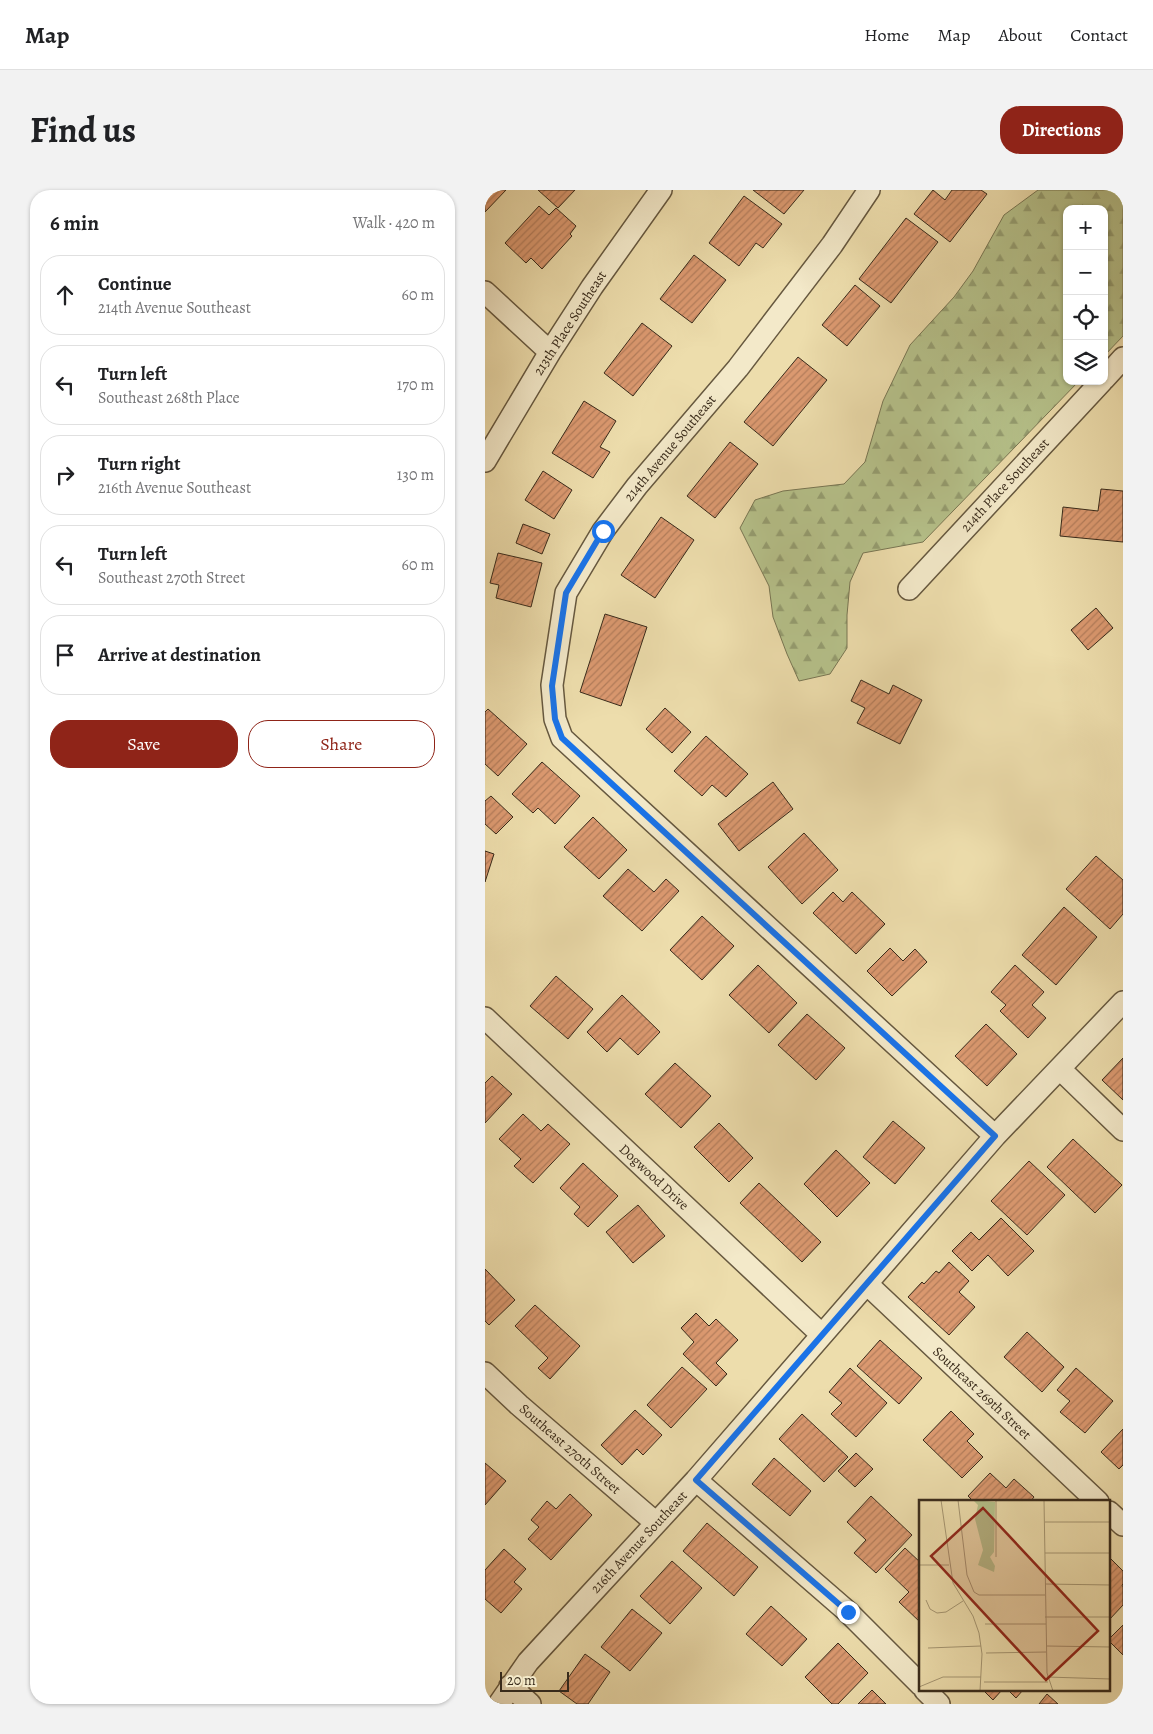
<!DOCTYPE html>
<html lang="en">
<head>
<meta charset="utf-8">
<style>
  :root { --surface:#fff; --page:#f2f2f2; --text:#202124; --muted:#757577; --line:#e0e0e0; --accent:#8f2418 }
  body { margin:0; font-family:Alegreya,serif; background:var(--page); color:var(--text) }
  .controls { position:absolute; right:15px; top:15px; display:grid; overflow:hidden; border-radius:10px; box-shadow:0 1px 4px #0004 }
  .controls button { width:45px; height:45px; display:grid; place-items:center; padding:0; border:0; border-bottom:1px solid var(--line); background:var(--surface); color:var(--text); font:25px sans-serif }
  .scale { position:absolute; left:15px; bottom:12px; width:69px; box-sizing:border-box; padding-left:5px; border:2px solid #392b1b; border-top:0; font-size:14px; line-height:18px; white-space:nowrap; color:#392b1b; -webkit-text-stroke:4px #f3e9c9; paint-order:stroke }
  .stop { position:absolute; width:15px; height:15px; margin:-11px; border:4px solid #1a73e8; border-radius:50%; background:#fff }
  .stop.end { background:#1a73e8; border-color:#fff; box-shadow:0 1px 5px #0008 }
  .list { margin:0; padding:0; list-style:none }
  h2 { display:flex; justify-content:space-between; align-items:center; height:65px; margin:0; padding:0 20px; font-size:21px }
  h2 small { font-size:16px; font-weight:400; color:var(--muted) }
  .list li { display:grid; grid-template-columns:32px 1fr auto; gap:15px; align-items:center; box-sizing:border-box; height:80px; margin:0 10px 10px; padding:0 10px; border:1px solid var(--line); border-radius:20px }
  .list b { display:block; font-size:19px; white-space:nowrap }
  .list p { margin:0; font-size:16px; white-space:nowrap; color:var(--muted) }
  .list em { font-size:16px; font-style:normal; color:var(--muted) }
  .actions { display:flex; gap:10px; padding:15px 20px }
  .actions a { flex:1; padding:11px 0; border:1px solid var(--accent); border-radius:20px; text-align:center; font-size:18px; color:var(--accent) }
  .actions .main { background:var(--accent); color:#fff }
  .icon { flex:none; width:28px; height:28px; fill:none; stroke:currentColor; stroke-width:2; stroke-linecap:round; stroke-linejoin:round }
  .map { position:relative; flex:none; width:638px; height:1514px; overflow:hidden; border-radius:20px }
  header { display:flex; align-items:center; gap:30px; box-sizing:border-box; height:70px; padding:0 25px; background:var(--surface); border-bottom:1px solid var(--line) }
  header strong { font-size:24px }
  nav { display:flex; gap:28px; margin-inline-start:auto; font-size:18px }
  .intro { display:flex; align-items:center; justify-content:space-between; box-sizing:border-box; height:120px; padding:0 30px }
  h1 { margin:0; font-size:35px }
  .button { padding:12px 22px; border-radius:20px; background:var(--accent); color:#fff; font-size:18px; font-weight:700 }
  main { display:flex; gap:30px; padding:0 30px }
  aside { flex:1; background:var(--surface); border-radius:20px; box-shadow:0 1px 4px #0004 }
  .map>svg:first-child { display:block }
  .forest { fill:url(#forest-firs); stroke:#787653 }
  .building { fill:url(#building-hatch); stroke:#392b1b }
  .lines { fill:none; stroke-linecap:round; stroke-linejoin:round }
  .street-casing { stroke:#66583f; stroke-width:24 }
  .street { stroke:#f3e9c9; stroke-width:21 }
  .route { stroke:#1a73e8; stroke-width:6 }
  .labels { text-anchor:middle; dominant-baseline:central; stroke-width:4; stroke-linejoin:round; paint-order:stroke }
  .street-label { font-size:14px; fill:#392b1b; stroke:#f3e9c9 }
  .inset-road { fill:none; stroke:#a59672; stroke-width:1 }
  .view { fill:#8f2418; fill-opacity:0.15; stroke:#8f2418; stroke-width:2.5 }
  .inset-edge { fill:none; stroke:#392b1b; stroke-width:2.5 }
</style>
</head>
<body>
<header>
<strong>Map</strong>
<nav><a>Home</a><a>Map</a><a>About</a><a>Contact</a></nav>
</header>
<div class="intro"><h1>Find us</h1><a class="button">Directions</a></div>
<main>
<aside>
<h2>6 min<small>Walk · 420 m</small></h2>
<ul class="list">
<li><svg class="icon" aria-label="ahead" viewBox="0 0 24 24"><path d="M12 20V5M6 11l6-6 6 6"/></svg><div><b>Continue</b><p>214th Avenue Southeast</p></div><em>60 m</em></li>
<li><svg class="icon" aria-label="left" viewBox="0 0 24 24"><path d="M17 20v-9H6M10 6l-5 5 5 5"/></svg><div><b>Turn left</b><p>Southeast 268th Place</p></div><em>170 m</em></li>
<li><svg class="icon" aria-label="right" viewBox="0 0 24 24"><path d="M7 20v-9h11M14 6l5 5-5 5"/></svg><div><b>Turn right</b><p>216th Avenue Southeast</p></div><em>130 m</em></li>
<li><svg class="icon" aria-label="left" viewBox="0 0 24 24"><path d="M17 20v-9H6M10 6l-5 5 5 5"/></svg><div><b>Turn left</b><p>Southeast 270th Street</p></div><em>60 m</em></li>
<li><svg class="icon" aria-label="arrive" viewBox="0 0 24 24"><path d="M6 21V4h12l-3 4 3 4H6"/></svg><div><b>Arrive at destination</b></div></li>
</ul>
<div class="actions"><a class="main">Save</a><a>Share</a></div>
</aside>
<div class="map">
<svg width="638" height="1514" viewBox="0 0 638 1514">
  <defs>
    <pattern id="forest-firs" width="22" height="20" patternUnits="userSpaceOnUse" patternTransform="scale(1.25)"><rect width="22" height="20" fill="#b6c28b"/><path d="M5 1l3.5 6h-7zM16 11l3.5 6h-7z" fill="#959e71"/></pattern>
    <pattern id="building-hatch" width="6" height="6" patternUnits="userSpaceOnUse" patternTransform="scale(1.25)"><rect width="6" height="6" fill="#db9970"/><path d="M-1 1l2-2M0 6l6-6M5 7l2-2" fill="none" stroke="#b37d5b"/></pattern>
  </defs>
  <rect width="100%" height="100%" fill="#edddac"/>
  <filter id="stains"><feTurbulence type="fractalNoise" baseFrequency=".004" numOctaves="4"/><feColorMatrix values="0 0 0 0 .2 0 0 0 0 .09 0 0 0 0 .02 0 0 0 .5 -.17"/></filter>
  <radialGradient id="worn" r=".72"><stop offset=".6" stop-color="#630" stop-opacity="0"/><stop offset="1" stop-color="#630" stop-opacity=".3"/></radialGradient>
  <!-- forest -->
  <path class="forest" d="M553,0H638V146L619,166V19H582V191H594L438,352L378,363L365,392L362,425V458L345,484L314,491L302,464L288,427L284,396L255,338L270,310L298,301L359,294L380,272L398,211L425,155L469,107L488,81L519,25Z"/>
  <!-- building -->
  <path class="building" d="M0,0H21L0,22Z
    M53,0H90L73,18Z
    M268,0H319L299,24Z
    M448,0L460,10L467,0H496L502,4L465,52L429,24Z
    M259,6L297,34L278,58L271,53L254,76L224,53Z
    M54,16L64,25L71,18L91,36L85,44L87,46L57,79L46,68L41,73L20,53Z
    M421,28L453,52L406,113L374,89Z
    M209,65L241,90L207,133L175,109Z
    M370,95L395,116L362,156L337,135Z
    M157,133L187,156L148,206L119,183Z
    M313,167L342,190L288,256L259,232Z
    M99,211L131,231L115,257L125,262L108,288L67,263Z
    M245,252L273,274L230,328L202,306Z
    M58,281L87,300L69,329L40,310Z
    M616,299L638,301V352L575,346L578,317L613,321Z
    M176,327L209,350L170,408L136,385Z
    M38,334L65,344L57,364L31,353Z
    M13,363L57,373L46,417L11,408L14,395L5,393Z
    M611,418L628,438L603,460L586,440Z
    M120,424L162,437L136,516L95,502Z
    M376,490L404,504L408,495L437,510L415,554L372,533L380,518L366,511Z
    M180,518L206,542L187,563L161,539Z
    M3,519L42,554L13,586L0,574V522Z
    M221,546L263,584L241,607L227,595L217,606L189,581Z
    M57,572L95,606L70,634L53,618L48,623L27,604Z
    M288,592L308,619L254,661L233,634Z
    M6,606L28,627L11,644L0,634V611Z
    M108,627L142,660L114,689L79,657Z
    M319,643L353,680L317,714L283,677Z
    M0,661L9,664L0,692Z
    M611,666L638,690V724L625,739L581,699Z
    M143,679L169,702L181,689L194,701L157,741L118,706Z
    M348,702L358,712L367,702L400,734L371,764L328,723Z
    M579,717L612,747L571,795L537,765Z
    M217,726L249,756L217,790L185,760Z
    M405,758L418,771L430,759L442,772L407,806L382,781Z
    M273,775L312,813L284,843L244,805Z
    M530,775L559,802L547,815L561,828L543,848L515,821L521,815L506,802Z
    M71,786L108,819L83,849L45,816Z
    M137,805L175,842L153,865L135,848L122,862L102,842Z
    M322,824L360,858L331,890L293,855Z
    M501,834L532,864L502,896L470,866Z
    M638,868V910L617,890Z
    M190,873L226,906L196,938L160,904Z
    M7,886L27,904L0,933V893Z
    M38,924L56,941L63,934L85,954L48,993L29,976L36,969L14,949Z
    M408,931L440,958L410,994L378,967Z
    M234,933L268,968L244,992L209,957Z
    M588,949L637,995L610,1023L562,977Z
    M351,960L385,993L352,1027L319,994Z
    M544,971L580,1005L542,1045L506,1011Z
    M98,973L133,1006L103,1037L89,1024L95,1017L75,998Z
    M274,993L336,1052L317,1072L255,1013Z
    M153,1015L180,1046L148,1073L121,1042Z
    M516,1028L549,1061L523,1086L503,1065L487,1081L467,1061L486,1042L494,1050Z
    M464,1072L484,1091L474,1102L490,1117L464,1145L423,1107L437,1092L439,1094L451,1081L454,1083Z
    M0,1079L30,1110L4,1135L0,1131Z
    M50,1115L95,1156L65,1189L53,1178L63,1168L30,1136Z
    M211,1123L224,1136L231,1129L253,1150L231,1173L242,1184L231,1196L198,1164L209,1152L196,1138Z
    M542,1142L579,1177L557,1202L519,1167Z
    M395,1150L437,1188L414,1214L372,1176Z
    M197,1177L222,1199L186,1238L162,1215Z
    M365,1178L402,1213L371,1247L346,1224L357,1213L344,1202Z
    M591,1178L628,1211L600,1243L575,1222L585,1211L572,1200Z
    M150,1220L177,1245L158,1265L152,1259L137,1275L116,1255Z
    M466,1221L489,1244L482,1251L498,1267L477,1288L438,1250Z
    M317,1224L363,1267L339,1292L294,1249Z
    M638,1239V1275L634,1279L616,1262Z
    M371,1263L388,1279L370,1297L353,1281Z
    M289,1268L326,1301L305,1326L267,1294Z
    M0,1273L21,1291L0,1315Z
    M505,1283L521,1298L529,1289L549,1307L545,1312H489L483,1306Z
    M85,1304L107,1325L66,1370L43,1349L54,1337L46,1330L62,1311L71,1319Z
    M386,1306L427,1345L391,1383L369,1363L381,1350L362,1332Z
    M222,1333L273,1377L249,1406L198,1361Z
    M420,1358L436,1373V1433L414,1412L424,1402L400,1379Z
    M19,1359L41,1379L29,1392L37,1399L16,1423L0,1409V1380Z
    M624,1367L638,1381V1394L637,1395L638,1397V1415L624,1430Z
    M187,1371L217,1398L185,1434L155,1406Z
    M286,1416L322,1449L297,1476L261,1444Z
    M147,1419L177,1443L145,1481L116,1457Z
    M638,1435V1465L624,1451V1449Z
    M353,1453L383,1483L353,1514H347L320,1487Z
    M100,1464L125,1482L103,1514H92L74,1501Z
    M387,1500L401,1514H373Z
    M498,1500H517L508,1510Z
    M523,1500H538L531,1508Z
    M562,1504L573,1514H554Z"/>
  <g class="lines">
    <defs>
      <path id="street" d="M384,0L347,55L253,178L152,296L118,341L81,403L67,495L70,529L77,548L510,946
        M0,102L65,162
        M619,189L638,168
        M0,271L65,162L107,97L176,0
        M424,399L617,191
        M0,828L337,1145
        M575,879L638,940
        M382,1094L613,1312
        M0,1183L34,1215L171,1333
        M211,1290L363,1422L436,1495
        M624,1322L638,1335
        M25,1496L45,1514
        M440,1500L454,1514
        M14,1514L43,1472L211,1290L510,946L638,812"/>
    </defs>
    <!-- street casing -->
    <use href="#street" class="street-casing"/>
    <!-- street -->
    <use href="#street" class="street"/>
  </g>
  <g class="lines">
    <!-- route -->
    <path class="route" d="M118,341L81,403L67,496L70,529L77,548L510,946L211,1290L363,1422"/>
  </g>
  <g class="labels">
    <!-- street labels -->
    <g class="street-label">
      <text transform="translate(85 133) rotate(-57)">213th Place Southeast</text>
      <text transform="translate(185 258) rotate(-50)">214th Avenue Southeast</text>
      <text transform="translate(520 295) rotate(-47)">214th Place Southeast</text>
      <text transform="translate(169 987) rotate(43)">Dogwood Drive</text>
      <text transform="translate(497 1203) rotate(43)">Southeast 269th Street</text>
      <text transform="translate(85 1259) rotate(41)">Southeast 270th Street</text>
      <text transform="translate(154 1352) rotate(-47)">216th Avenue Southeast</text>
    </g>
  </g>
  <!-- overview -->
  <g transform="translate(434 1310)">
    <rect width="191" height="191" fill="#edddac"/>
    <path d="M54,0L76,2L75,52L71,57L76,66L75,72L59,65L64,50L56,19L59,5Z" fill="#b6c28b"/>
    <path class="inset-road" d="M22,0L34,83L54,116L60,133L63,154L61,191M39,0L48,75L55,92L60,95H126M77,0V57M125,0L128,173L134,191M126,22H192M126,53H192M0,65H30M126,84L192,85M7,100L11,109L18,113L27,112L44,101M126,117H192M66,124H127M128,146L192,147M9,148L62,146M67,153L127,152M128,177L192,179M65,182H129M0,187L24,177H62"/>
    <path class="view" d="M64,8L179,131L127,180L12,56Z"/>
    <rect width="191" height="191" class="inset-edge"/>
  </g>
  <rect width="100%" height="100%" filter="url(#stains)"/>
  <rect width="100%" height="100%" fill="url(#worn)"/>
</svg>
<div class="controls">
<button>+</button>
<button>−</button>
<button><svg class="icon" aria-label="locate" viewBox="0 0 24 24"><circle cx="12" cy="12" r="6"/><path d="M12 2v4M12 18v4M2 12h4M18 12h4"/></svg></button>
<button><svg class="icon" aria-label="layers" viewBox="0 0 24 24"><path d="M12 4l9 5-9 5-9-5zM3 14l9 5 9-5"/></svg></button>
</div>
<div class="scale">20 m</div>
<div class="stop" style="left:118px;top:341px"></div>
<div class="stop end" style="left:363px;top:1422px"></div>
</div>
</main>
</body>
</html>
